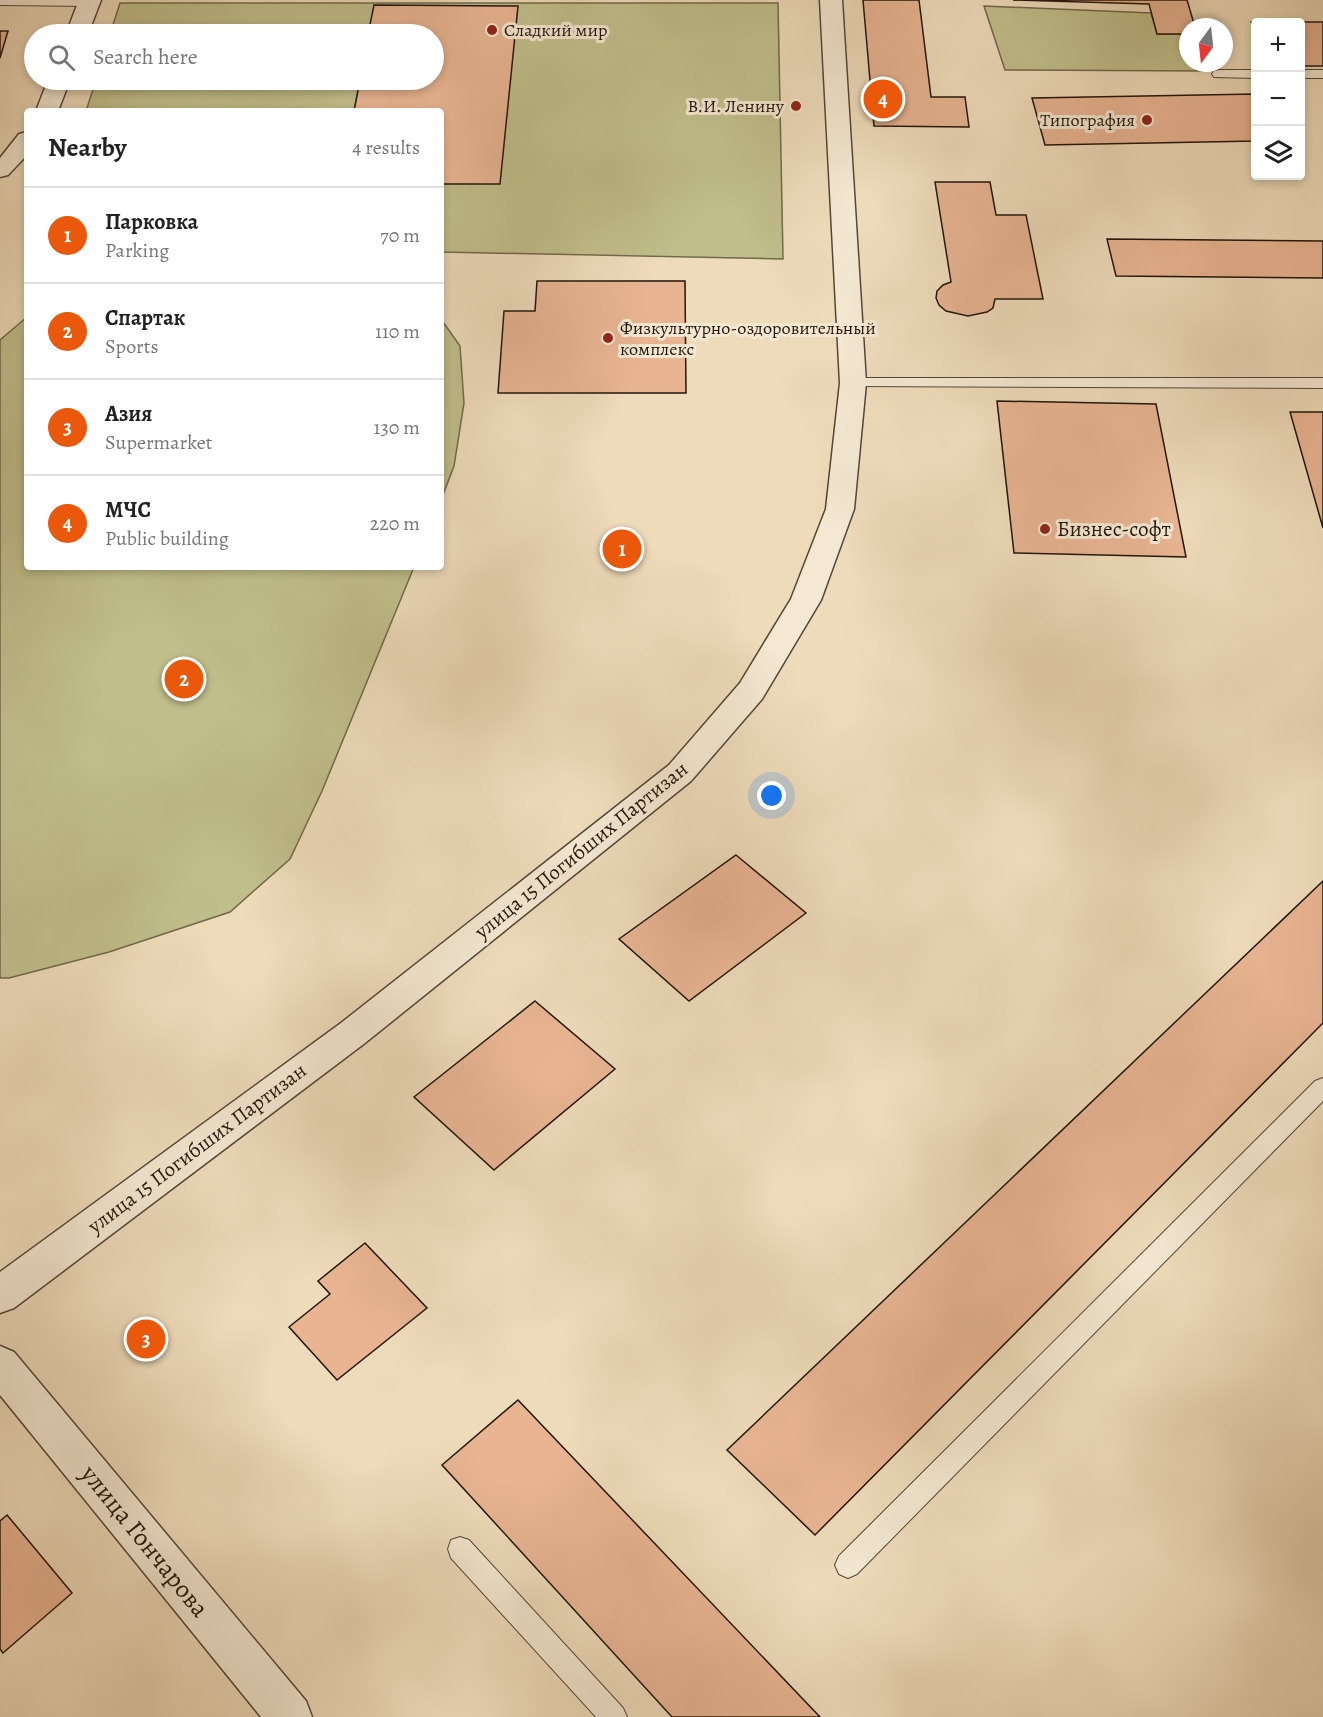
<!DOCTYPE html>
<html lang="en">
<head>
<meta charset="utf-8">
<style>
  :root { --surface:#fff; --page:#f6f6f6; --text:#222; --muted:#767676; --line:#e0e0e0; --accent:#ea580c }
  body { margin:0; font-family:Alegreya,serif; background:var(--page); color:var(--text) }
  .controls { position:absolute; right:18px; top:18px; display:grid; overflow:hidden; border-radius:6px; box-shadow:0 3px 9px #0003 }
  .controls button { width:54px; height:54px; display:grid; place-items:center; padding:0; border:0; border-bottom:2px solid var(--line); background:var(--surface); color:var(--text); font:30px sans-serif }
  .compass { position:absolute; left:1179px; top:18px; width:54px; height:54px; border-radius:50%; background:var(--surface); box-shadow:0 3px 9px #0003; rotate:195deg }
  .you { position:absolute; left:772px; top:796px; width:21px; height:21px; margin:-15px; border:4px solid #fff; border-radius:50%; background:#1a73e8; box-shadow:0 0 0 9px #1a73e833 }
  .badge { display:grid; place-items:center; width:39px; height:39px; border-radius:50%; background:var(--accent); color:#fff; font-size:20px; font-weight:700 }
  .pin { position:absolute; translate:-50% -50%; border:3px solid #fff; box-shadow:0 2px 6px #0006 }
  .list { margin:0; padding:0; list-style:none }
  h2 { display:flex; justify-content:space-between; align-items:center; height:78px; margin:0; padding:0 24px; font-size:26px }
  h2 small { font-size:20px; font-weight:400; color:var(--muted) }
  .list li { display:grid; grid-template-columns:39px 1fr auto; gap:18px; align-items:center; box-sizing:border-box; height:96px; padding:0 24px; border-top:2px solid var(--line) }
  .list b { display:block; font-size:22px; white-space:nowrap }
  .list p { margin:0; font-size:20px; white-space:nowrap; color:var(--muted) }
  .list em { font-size:20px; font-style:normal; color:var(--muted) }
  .icon { flex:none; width:33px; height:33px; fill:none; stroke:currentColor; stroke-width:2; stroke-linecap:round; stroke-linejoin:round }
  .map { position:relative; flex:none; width:1323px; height:1717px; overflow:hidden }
  .search { position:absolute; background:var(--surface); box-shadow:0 3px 9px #0003; left:24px; top:24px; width:420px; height:66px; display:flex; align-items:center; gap:15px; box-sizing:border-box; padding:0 21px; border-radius:33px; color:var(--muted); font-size:22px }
  .panel { position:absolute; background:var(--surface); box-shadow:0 3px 9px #0003; left:24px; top:108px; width:420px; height:462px; border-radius:6px }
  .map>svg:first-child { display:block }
  .green { fill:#c0be8b; stroke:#70694c; stroke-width:1.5 }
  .building { fill:#e8b492; stroke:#21140c; stroke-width:1.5 }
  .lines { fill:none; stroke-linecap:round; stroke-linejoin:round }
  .service-casing { stroke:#544638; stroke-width:2 }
  .minor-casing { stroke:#544638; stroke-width:3 }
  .tertiary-casing { stroke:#544638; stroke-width:3 }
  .service { fill:#f4e8d2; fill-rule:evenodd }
  .minor { fill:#f4e8d2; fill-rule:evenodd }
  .tertiary { fill:#f4e8d2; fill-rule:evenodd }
  .poi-dot { fill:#8f2418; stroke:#f4e8d2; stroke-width:2 }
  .labels { text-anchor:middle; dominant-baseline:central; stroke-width:6; stroke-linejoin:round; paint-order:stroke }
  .far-poi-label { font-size:18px; fill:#21140c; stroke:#f4e8d2; text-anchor:start }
  .poi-label { font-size:21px; fill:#21140c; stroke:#f4e8d2; text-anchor:start }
  .street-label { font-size:21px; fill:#21140c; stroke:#f4e8d2 }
  .near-street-label { font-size:26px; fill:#21140c; stroke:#f4e8d2 }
</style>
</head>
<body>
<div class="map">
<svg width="1323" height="1717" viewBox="0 0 1323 1717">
  <rect width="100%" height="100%" fill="#eedbba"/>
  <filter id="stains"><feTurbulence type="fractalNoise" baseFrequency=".00333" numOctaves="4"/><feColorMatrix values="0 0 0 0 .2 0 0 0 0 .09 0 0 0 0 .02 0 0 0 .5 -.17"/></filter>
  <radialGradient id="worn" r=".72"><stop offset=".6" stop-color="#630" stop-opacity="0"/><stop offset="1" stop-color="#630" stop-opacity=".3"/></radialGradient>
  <!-- green -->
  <path class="green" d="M120,3H778L783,259L441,252V111H86L96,80H434V34H110Z
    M984,6L1151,13L1157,34H1188V63H1205L1207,71L1005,70Z
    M27,317V567H414L322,791L290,859L230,912L109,952L9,978H0V340Z
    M441,319L460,346L464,403L454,466L441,500Z"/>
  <!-- building -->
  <path class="building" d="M863,0H919L931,97H965L969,127L874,126Z
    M1013,0H1187L1195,27H1188V34H1157L1149,4Z
    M374,5L518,6L500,184H441V111H354L360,80H434V34H368Z
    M1251,22H1323V66H1300V22H1256V34Z
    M0,31H8L0,58Z
    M1256,94V141L1045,145L1032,98Z
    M935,182H990L996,215H1026L1043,299H995L993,308L987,312L968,316L946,311L939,305L936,298L937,291L943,285L951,282Z
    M1107,239L1323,241V278L1116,276Z
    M537,281H685L686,393H498L504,311H535Z
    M997,401L1156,404L1186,557L1014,553Z
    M1290,412H1323V528Z
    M736,855L806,913L689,1001L619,939Z
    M1323,881V1023L815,1535L727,1450Z
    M535,1001L615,1069L494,1170L414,1097Z
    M365,1243L427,1308L337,1380L289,1327L330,1294L318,1281Z
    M518,1400L820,1717H672L442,1465Z
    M7,1515L72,1593L3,1653L0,1649V1521Z"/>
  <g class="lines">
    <defs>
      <path id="service" d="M0,0H95L96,2L90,6L0,5Z
        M1219,70H1256V78L1214,77L1212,74L1214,71Z
        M1300,70H1323V78H1300Z
        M853,378H1323V388L847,386L845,383L847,380Z
        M1323,1078V1101L857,1574L848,1578L839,1574L835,1565L839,1556L1315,1081Z
        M460,1537L469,1540L623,1708L627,1717H596L451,1558L448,1549L451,1540Z"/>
      <path id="minor" d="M79,0H101L88,34H66Z
        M48,80H70L58,111H36Z
        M27,132V155L8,175L0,177V158L19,134Z
        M0,1346L14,1352L306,1701L312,1717H261L0,1395Z"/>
      <path id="tertiary" d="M820,0H842L866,383L854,509L821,600L762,699L691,781L365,1043L14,1308L0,1313V1272L341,1023L669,765L740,683L791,599L826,509L840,383Z"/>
    </defs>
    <!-- service casing -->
    <use href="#service" class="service-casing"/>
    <!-- minor casing -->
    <use href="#minor" class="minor-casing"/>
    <!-- tertiary casing -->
    <use href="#tertiary" class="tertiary-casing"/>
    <!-- service -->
    <use href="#service" class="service"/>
    <!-- minor -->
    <use href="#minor" class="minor"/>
    <!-- tertiary -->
    <use href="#tertiary" class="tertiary"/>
  </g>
  <!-- markers -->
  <g class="poi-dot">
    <circle cx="492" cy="30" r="6"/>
    <circle cx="796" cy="106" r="6"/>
    <circle cx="1147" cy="120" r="6"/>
    <circle cx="608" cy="338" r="6"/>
    <circle cx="1045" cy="529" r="6"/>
  </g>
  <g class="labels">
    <!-- far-poi labels -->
    <g class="far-poi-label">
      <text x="504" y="30">Сладкий мир</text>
      <text x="784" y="106" text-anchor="end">В.И. Ленину</text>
      <text x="1135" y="120" text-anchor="end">Типография</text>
      <text x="620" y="328">Физкультурно-оздоровительный<tspan x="620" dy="21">комплекс</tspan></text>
    </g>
    <!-- poi labels -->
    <g class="poi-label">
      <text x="1057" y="529">Бизнес-софт</text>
    </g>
    <!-- street labels -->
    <g class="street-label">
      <text transform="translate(581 850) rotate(-39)">улица 15 Погибших Партизан</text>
      <text transform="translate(197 1148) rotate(-37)">улица 15 Погибших Партизан</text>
    </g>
    <!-- near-street labels -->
    <g class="near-street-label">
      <text transform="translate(145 1541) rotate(51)">улица Гончарова</text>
    </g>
  </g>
  <rect width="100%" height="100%" filter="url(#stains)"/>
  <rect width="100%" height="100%" fill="url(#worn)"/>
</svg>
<div class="controls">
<button>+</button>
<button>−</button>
<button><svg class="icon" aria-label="layers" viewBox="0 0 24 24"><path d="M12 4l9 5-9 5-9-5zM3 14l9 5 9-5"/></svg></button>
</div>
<svg class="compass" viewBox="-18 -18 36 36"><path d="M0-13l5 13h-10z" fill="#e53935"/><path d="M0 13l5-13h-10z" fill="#767676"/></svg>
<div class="you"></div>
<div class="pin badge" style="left:622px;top:549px">1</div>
<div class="pin badge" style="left:184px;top:679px">2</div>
<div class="pin badge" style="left:146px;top:1339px">3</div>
<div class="pin badge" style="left:883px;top:99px">4</div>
<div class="search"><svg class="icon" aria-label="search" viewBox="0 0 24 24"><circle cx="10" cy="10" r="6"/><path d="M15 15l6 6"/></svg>Search here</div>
<section class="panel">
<h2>Nearby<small>4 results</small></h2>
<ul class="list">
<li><span class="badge">1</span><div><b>Парковка</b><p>Parking</p></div><em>70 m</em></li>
<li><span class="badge">2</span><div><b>Спартак</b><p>Sports</p></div><em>110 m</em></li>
<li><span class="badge">3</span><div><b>Азия</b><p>Supermarket</p></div><em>130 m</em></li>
<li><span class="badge">4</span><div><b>МЧС</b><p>Public building</p></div><em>220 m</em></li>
</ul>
</section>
</div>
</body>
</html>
